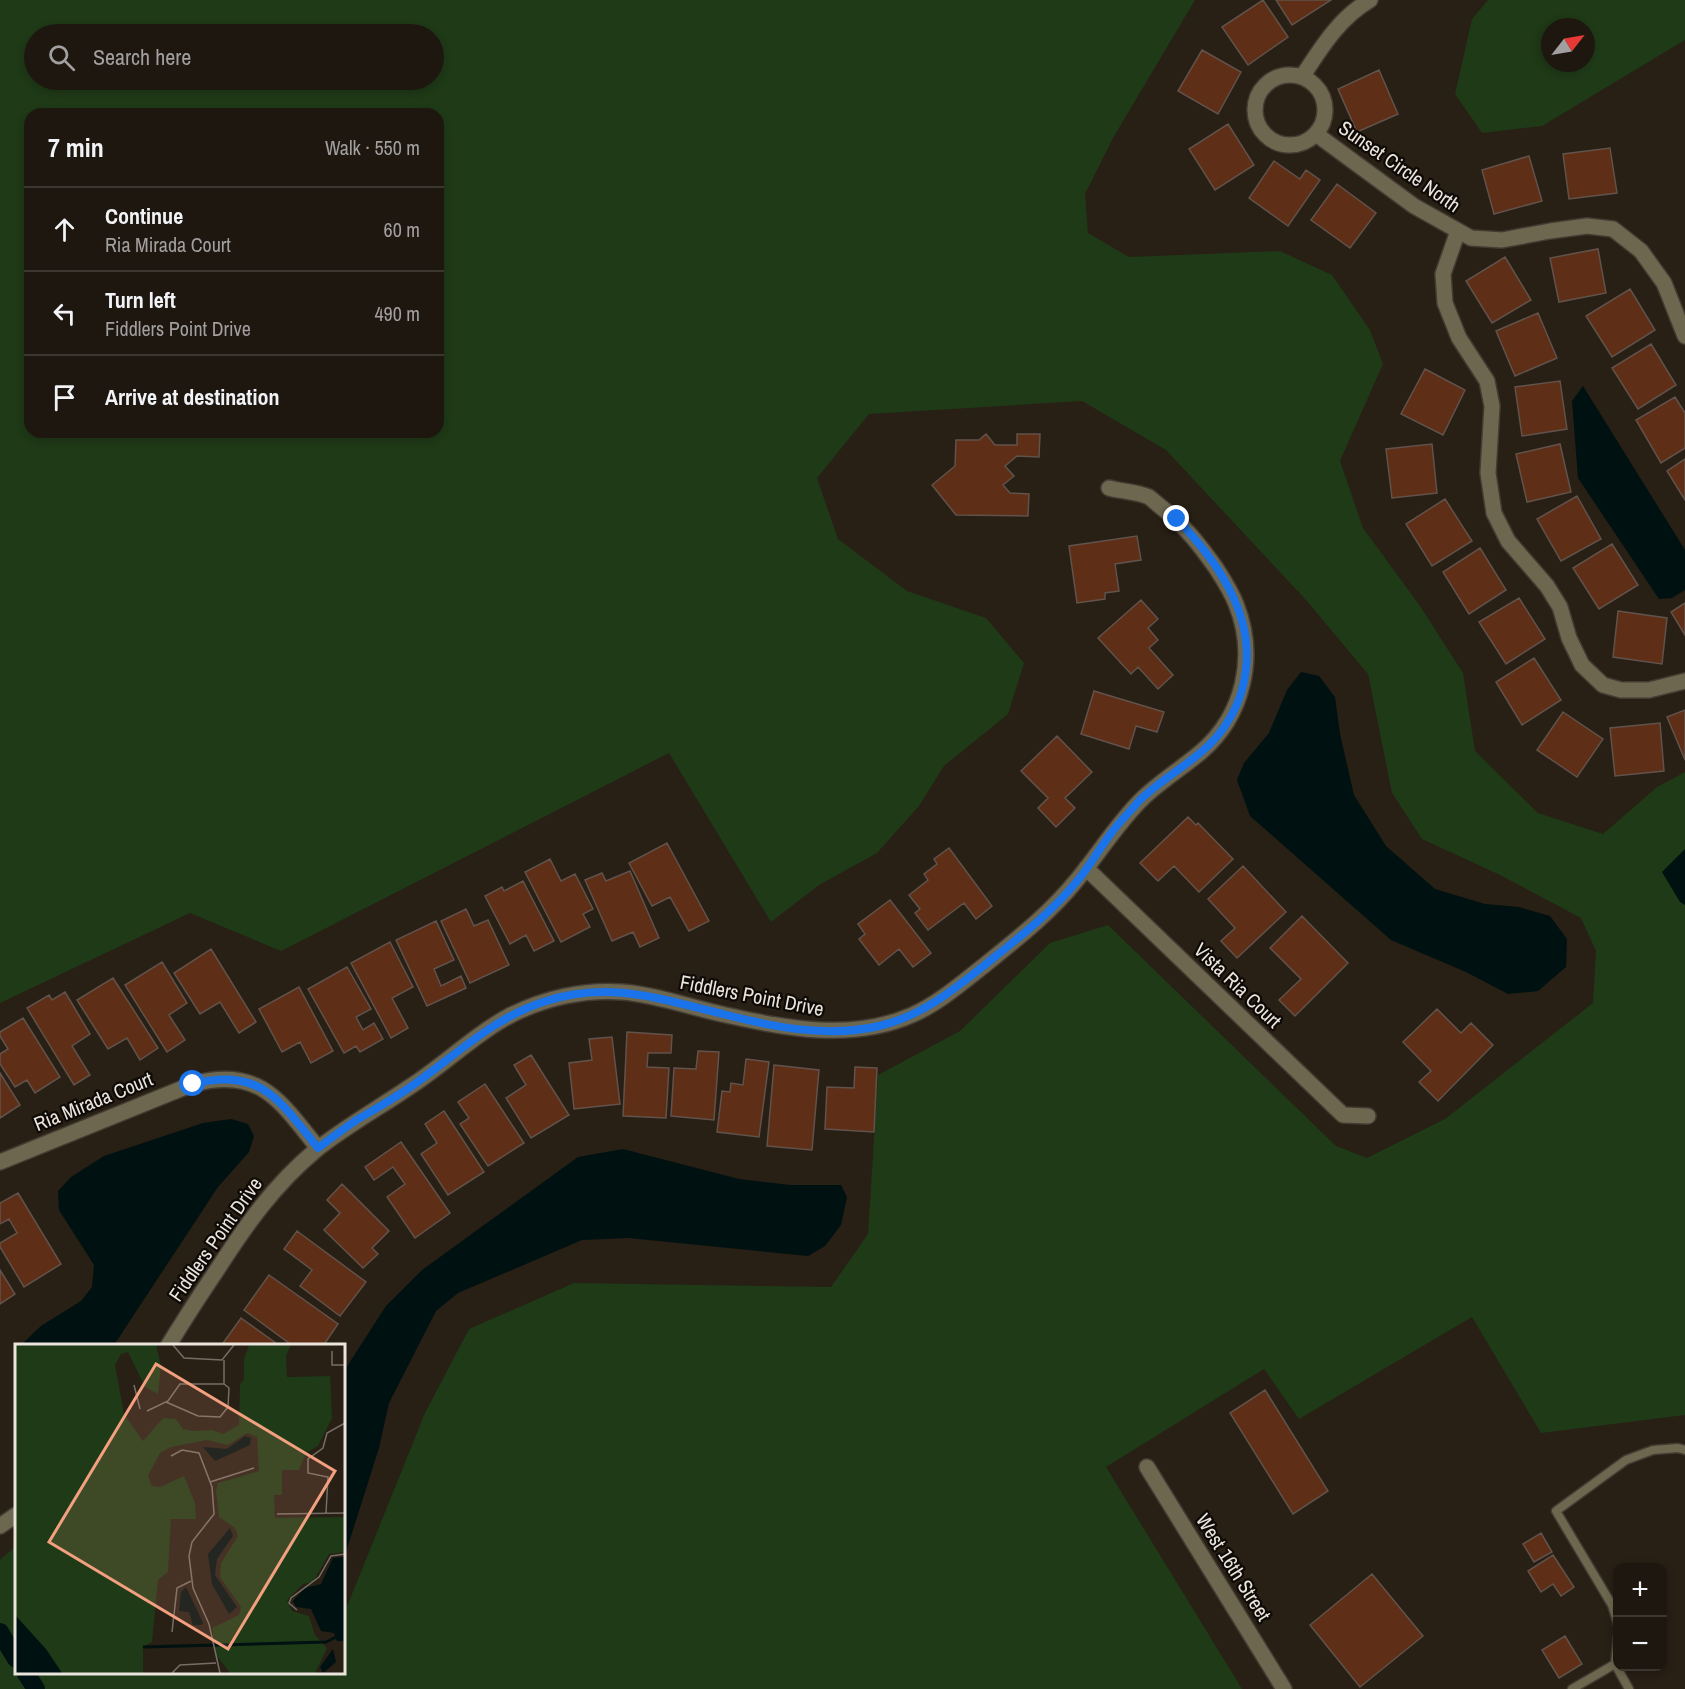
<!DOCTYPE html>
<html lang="en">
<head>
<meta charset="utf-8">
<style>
  :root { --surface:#1e1710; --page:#2b241e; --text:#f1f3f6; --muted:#a19f9f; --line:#3c3630 }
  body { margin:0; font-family:"Archivo Narrow",sans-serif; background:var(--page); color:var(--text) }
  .controls { position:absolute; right:18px; bottom:18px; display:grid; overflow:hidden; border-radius:12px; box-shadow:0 3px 9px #0003 }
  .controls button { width:54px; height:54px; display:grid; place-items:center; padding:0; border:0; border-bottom:2px solid var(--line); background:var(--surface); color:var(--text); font:30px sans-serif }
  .compass { position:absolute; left:1541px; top:18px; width:54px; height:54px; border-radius:50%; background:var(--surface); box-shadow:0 3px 9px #0003; rotate:59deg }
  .stop { position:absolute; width:18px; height:18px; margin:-14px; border:4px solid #1a73e8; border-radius:50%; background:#fff }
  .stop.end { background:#1a73e8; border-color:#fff; box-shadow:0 2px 6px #0008 }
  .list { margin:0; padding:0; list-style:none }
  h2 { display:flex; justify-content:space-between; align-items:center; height:78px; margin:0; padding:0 24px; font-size:26px }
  h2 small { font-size:20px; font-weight:400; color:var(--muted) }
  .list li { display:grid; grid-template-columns:39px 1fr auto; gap:18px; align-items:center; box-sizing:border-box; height:84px; padding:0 24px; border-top:2px solid var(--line) }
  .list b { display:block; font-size:22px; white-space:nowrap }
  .list p { margin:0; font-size:20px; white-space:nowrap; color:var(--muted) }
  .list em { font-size:20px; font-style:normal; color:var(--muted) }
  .icon { flex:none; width:33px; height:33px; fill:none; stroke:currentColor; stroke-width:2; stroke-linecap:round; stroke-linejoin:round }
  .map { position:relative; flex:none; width:1685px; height:1689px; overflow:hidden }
  .search { position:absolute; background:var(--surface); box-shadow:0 3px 9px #0003; left:24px; top:24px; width:420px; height:66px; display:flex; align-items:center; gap:15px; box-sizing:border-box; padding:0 21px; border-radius:33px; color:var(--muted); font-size:22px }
  .panel { position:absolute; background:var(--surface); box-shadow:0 3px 9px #0003; left:24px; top:108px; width:420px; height:330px; border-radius:18px }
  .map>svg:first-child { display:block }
  .green { fill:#1f3a17; fill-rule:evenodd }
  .water { fill:#001112 }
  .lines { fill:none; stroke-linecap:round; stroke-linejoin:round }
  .canal { stroke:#001112; stroke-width:18 }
  .building { fill:#5e2f16; stroke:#61524b; stroke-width:1.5 }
  .lane-casing { stroke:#433b31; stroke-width:11 }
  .street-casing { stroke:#433b31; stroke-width:18 }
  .lane { stroke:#6d6750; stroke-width:8 }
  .street { stroke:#6d6750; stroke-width:15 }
  .route { stroke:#1a73e8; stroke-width:8 }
  .labels { text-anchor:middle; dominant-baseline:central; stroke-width:4.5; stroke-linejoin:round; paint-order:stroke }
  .street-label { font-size:20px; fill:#ebe5de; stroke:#0e0a06 }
  .inset-river { fill:none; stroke:#001112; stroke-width:3 }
  .inset-road { fill:none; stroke:#766e65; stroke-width:1.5 }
  .view { fill:#f2a07f; fill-opacity:0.15; stroke:#f2a07f; stroke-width:3 }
  .inset-edge { fill:none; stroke:#ebe5de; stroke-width:3 }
</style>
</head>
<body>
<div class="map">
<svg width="1685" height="1689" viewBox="0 0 1685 1689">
  <rect width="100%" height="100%" fill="#281f15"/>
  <!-- green -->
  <path class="green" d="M0,0H1195L1113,138L1085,194L1088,233L1129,257L1280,251L1332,275L1370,330L1383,364L1340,461L1363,528L1420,606L1463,673L1475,751L1538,813L1603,834L1657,787L1685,772V1415L1541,1433L1472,1317L1299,1419L1264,1369L1106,1467L1242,1689H0V1560L16,1546V1672H344V1606L348,1604L425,1413L469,1329L574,1283L831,1287L868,1234L878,1075L960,1031L1050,943L1108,925L1336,1146L1367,1158L1445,1119L1593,1003L1596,951L1581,918L1500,875L1422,839L1392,793L1368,674L1306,600L1166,450L1082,401L869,414L817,478L838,539L907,591L986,618L1024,663L1008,714L944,766L919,806L877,853L819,885L771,922L669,753L281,951L190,913L0,1003ZM34,34H434V80H34ZM30,114H438V432H30Z
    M1488,0H1685V40L1542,126L1482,133L1455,94L1472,19ZM1550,27H1586V63H1550Z"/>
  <!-- water -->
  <path class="water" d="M1583,386L1685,550V590L1672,598L1659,599L1578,478L1572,401Z
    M1301,672L1319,676L1335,697L1340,734L1354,795L1386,846L1435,889L1485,904L1519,907L1550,916L1567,939L1566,967L1538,991L1508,994L1466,972L1391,940L1250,816L1237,780L1244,763L1269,733L1287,690Z
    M1685,849V905L1680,902L1662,872Z
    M231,1119L248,1124L254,1136L249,1152L218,1187L114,1345H22L23,1343L41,1326L81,1301L92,1287L94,1265L59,1210L58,1191L71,1177L104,1156L203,1123Z
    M623,1149L739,1179L791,1185H841L847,1197L841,1225L825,1246L808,1256L628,1238L582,1240L458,1293L436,1311L389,1403L379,1448L344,1558V1371L386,1306L422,1270L578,1157Z"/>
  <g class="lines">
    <!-- canal -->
    <path class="canal" d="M0,1632L16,1659
      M25,1672L36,1689"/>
  </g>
  <!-- building -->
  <path class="building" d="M1263,0L1288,37L1248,65L1222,27Z
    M1276,0H1331L1292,25Z
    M1202,50L1241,72L1218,114L1178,91Z
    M1379,70L1398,114L1357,132L1338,89Z
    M1228,124L1254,165L1215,190L1189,149Z
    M1610,148L1617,193L1569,199L1563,154Z
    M1529,156L1542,201L1494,214L1482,170Z
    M1274,161L1300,179L1306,170L1320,180L1288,226L1249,198Z
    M1337,184L1376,213L1350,248L1311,220Z
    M1598,249L1606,293L1559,302L1550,258Z
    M1505,257L1531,300L1492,323L1466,281Z
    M1630,289L1655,330L1612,357L1586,316Z
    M1538,313L1557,358L1515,376L1496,331Z
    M1651,344L1676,385L1638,409L1612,368Z
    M1425,369L1465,390L1443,435L1401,414Z
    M1560,381L1567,429L1522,436L1515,387Z
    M1675,397L1685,413V448L1661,463L1636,420Z
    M986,434L995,445H1017V434H1040L1039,457L1017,456L1005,466L1014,476L1003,485L1010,493L1029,494L1028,516L956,515L932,485L955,466L956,440H979Z
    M1432,444L1437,493L1392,498L1386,449Z
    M1560,444L1571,492L1527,502L1516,454Z
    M1685,459V500L1667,471Z
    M1577,496L1601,539L1561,561L1537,519Z
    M1445,499L1472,541L1432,566L1406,524Z
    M1137,536L1141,560L1115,564L1119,591L1105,593V599L1077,603L1069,546Z
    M1612,544L1638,585L1599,609L1573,568Z
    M1480,548L1506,590L1469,614L1443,572Z
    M1519,598L1545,639L1506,664L1479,622Z
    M1141,600L1158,619L1148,628L1158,640L1149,648L1173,675L1158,689L1138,667L1131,674L1098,638Z
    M1685,603V635L1671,612Z
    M1618,611L1667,618L1662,664L1613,657Z
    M1534,658L1561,700L1522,725L1496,682Z
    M1094,691L1164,712L1157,732L1136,726L1129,749L1081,734Z
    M1685,710V760L1667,717Z
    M1563,712L1603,739L1577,777L1537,750Z
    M1660,723L1664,771L1615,776L1610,728Z
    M1057,736L1092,772L1065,798L1075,808L1056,827L1038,808L1048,798L1021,771Z
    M1188,817L1196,825L1198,823L1233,859L1199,892L1174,866L1158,881L1140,863Z
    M667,843L709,921L689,931L670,897L652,906L629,863Z
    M949,848L992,906L976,919L964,903L928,930L915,913L920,909L909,895L928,880L924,874L937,864L934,859Z
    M550,859L561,881L575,874L593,909L583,914L590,927L561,942L525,872Z
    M1243,866L1286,912L1237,958L1221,941L1235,928L1208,899Z
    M630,871L659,938L640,947L633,932L612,941L585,880L602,873L606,881Z
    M523,881L554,941L534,951L526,935L510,944L485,896L502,887L504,891Z
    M890,900L931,953L913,967L899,949L879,965L859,939L865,934L858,924Z
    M466,909L474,926L488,920L509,965L470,983L441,921Z
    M1302,916L1348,963L1295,1016L1279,1000L1301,979L1270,948Z
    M436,921L454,960L434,969L441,986L461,976L466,988L427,1006L396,940Z
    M390,942L413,987L392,998L408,1028L391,1038L351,963Z
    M211,949L256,1022L239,1033L220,1002L200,1014L174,973Z
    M162,962L187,1003L169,1015L185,1040L167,1052L125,985Z
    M347,967L371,1009L356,1017L363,1030L374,1023L383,1039L360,1052L356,1046L344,1053L308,989Z
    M113,978L158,1048L140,1060L127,1038L108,1049L77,1000Z
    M299,987L333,1051L311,1063L300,1042L282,1052L259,1009Z
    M65,992L90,1034L72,1046L90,1075L74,1085L27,1008L49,995L52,1000Z
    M1437,1009L1461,1033L1471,1023L1493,1045L1438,1101L1419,1082L1431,1071L1403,1042Z
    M23,1018L60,1077L35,1093L27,1080L15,1087L0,1064V1054L8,1049L0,1036V1032Z
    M627,1032L672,1035L671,1053H648L647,1067L669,1068L666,1118L623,1116Z
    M612,1037L620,1104L574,1109L569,1063L592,1060L589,1039Z
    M698,1051L719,1052L714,1120L671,1116L674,1068L696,1069Z
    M531,1055L569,1115L531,1138L506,1098L526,1085L514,1065Z
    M746,1059L769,1062L759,1137L717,1132L722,1091L730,1092L731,1083L743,1085Z
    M774,1065L819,1070L812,1150L767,1146Z
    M855,1067L877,1068L874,1132L825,1129L827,1087L854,1088Z
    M0,1073L20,1105L0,1118Z
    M485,1084L524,1143L488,1166L460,1124L469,1118L458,1102Z
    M444,1111L484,1172L448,1195L421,1154L437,1143L425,1124Z
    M401,1142L450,1213L415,1238L387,1197L405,1184L393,1167L374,1180L365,1167Z
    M342,1184L389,1231L372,1248L378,1254L363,1268L324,1230L340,1213L327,1200Z
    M18,1193L61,1264L24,1287L0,1247V1243L17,1233L9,1219L0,1224V1203Z
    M297,1231L366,1282L340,1316L300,1286L312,1270L284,1249Z
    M0,1270L15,1294L0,1304Z
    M269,1275L338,1324L323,1346H293L244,1310Z
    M241,1318L280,1346H221Z
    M1265,1390L1328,1491L1293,1514L1230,1413Z
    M1541,1533L1552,1552L1534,1562L1523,1544Z
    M1553,1555L1574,1587L1561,1596L1553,1584L1541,1592L1528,1571Z
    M1372,1574L1423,1636L1360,1687L1310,1625Z
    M1565,1636L1582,1664L1559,1678L1542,1650Z"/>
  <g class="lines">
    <defs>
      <path id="lane" d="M1618,1624L1612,1605L1556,1511L1626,1460L1653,1450L1678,1448L1685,1450
        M1615,1664L1629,1689
        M1572,1689L1615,1664L1618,1636"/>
      <path id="street" d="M1255 110a35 35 0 1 1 70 0a35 35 0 1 1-70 0Z
        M1302,77C1321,48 1339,18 1370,0
        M1316,134L1414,206L1471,238L1502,240L1550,231L1587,226L1613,229L1641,251L1664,283L1685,336
        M1458,231L1443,274L1445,303L1459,338L1487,381L1492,406L1488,473L1494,513L1508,541L1547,586L1560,607L1569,638L1582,665L1603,685L1621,690H1649L1685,681
        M1086,868L1343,1115L1368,1116
        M0,1162L193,1084C260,1066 280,1101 318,1148
        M168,1346C184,1320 200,1295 217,1270C246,1225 274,1185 316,1150C346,1126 379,1108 411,1086C445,1064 475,1034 511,1015C545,998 585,989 622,992C658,995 692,1008 726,1015C787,1029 853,1041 912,1015C939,1003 963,982 986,964C1018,938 1050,913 1076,881C1099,854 1117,823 1143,798C1161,781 1182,768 1201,752C1244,715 1257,656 1236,604C1231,591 1223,579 1216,568C1199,544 1185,526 1161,507C1157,504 1153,500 1149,497C1138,492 1120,491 1109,488
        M1147,1467L1284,1689
        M0,1526L16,1515"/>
    </defs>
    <!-- lane casing -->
    <use href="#lane" class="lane-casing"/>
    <!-- street casing -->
    <use href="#street" class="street-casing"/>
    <!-- lane -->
    <use href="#lane" class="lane"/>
    <!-- street -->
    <use href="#street" class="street"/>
  </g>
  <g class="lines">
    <!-- route -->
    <path class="route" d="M193,1084C260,1066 280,1101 318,1148C330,1139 342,1130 355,1121C375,1109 397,1097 416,1083C457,1054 494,1018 543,1002C608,980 660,999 723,1014C772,1027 828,1038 879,1026C923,1016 957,987 991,960C1022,935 1053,911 1078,880C1090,865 1100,848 1112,832C1120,821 1130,812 1138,802C1157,783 1180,770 1200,753C1225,733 1243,702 1246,669C1253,611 1215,559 1177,519"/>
  </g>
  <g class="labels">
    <!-- street labels -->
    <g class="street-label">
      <text transform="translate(1400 166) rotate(35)">Sunset Circle North</text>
      <text transform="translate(1238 985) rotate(44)">Vista Ria Court</text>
      <text transform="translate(752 995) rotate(11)">Fiddlers Point Drive</text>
      <text transform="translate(93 1101) rotate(-22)">Ria Mirada Court</text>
      <text transform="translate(215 1239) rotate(-55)">Fiddlers Point Drive</text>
      <text transform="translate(1234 1567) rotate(58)">West 16th Street</text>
    </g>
  </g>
  <!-- overview -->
  <g transform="translate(15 1344)">
    <rect width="330" height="330" fill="#281f15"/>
    <path d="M0,1H141L146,22L143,50L130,43L113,8L106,10L100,21L109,70L128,97L148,74L161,75L168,85L177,87L198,86L208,90L224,81L225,40L229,35V15L234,1H276L271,12L272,33L315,32L317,74L303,102L291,109L284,126H267V151H259L260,174L330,173V208L314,210L298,238L288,240L272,256L277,267L294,272L300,291L312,304L300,329H215L201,311L197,284L224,271L226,263L205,233L206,219L223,192L220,184L204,173L201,147L203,139L244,127L242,93L232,89L213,101L192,96L156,103L145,109L133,132L137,142L145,143L169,132L180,159L181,175H156L153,228L143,236L137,298L128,303V329H47L0,271Z" fill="#1f3a17"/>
    <path d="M230,92L236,94L235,101L200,117L188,103L212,105ZM215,184L218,192L202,215L200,231L222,263L214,270L197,240L193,210ZM330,213V297H322L319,289L306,287L296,265L281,263L278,257L290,244L306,240L318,214ZM171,243L188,279L186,281H178L174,268L164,267L166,248ZM0,271L31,305L47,329H0ZM318,305L321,318L308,329L305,323Z" fill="#001112"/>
    <path class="inset-river" d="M128,303L311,298L321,293"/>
    <path class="inset-road" d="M158,1L169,14L207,16L219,1M317,7V21H330M209,16V40M119,41L125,65M132,67L153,57L165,40H209L214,44L213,63L205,73L183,72L151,58M156,112L167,106L184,109L197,143L199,170L177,198L174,212L178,244L194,280L205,329M195,138L239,124M311,169L313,133L293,129V115L308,104L312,89L330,79M262,170L330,169M282,266L274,259L276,254L304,233L316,212L330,210M157,288L162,244L176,237M157,329L165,321L201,319"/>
    <path class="view" d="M141,20L320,127L213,305L34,198Z"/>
    <rect width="330" height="330" class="inset-edge"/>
  </g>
</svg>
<div class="controls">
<button>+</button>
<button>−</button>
</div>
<svg class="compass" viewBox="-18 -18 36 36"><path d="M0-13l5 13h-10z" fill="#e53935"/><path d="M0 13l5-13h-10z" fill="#a19f9f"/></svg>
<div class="stop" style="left:193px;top:1084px"></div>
<div class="stop end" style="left:1177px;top:519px"></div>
<div class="search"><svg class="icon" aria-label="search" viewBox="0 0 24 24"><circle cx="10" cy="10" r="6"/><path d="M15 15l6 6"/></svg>Search here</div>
<section class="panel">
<h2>7 min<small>Walk · 550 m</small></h2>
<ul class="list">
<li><svg class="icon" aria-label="ahead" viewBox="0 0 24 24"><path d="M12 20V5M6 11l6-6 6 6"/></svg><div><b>Continue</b><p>Ria Mirada Court</p></div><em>60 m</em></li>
<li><svg class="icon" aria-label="left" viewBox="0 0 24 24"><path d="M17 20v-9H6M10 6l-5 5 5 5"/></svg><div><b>Turn left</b><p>Fiddlers Point Drive</p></div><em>490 m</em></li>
<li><svg class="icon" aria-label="arrive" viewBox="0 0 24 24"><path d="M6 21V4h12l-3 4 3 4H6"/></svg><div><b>Arrive at destination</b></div></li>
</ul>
</section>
</div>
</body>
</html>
